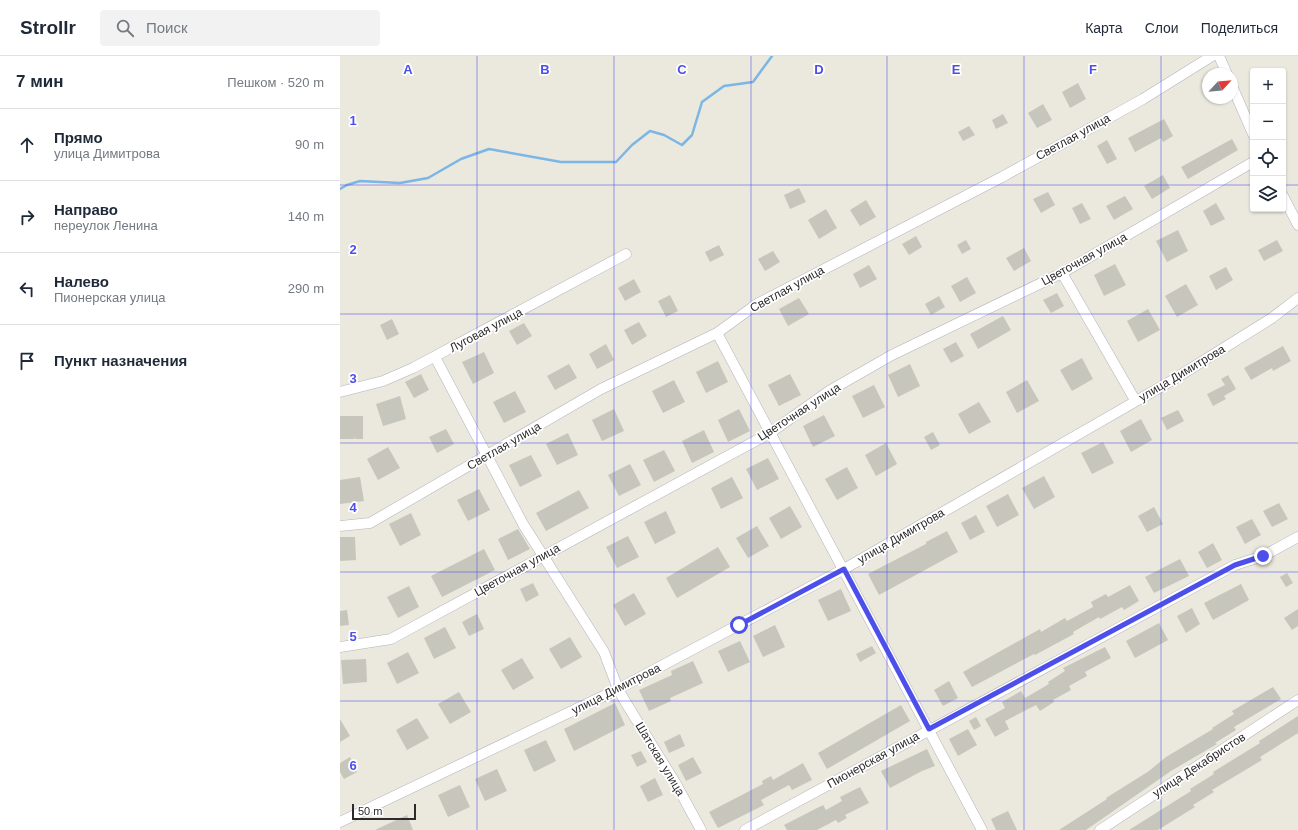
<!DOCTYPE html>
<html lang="ru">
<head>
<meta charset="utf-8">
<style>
  :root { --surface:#fff; --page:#f2f2f3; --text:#1f2937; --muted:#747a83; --line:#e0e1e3 }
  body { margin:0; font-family:Helvetica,sans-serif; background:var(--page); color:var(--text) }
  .controls { position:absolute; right:12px; top:12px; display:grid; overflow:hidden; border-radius:4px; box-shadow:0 1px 3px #0004 }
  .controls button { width:36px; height:36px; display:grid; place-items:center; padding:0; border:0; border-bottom:1px solid var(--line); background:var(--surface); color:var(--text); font:20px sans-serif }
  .compass { position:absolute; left:862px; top:12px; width:36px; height:36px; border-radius:50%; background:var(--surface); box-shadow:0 1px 3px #0004; rotate:64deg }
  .scale { position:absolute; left:12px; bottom:10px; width:64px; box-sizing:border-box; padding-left:4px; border:2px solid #2b2b2b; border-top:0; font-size:11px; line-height:14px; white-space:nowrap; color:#2b2b2b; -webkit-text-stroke:3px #fff; paint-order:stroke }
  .stop { position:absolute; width:12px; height:12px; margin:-9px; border:3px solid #4d4fea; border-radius:50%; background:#fff }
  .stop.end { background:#4d4fea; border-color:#fff; box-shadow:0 1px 4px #0008 }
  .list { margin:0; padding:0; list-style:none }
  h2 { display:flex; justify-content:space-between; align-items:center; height:52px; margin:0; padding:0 16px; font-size:17px }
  h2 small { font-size:13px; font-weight:400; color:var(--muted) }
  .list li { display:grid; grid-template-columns:26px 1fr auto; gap:12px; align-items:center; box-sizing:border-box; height:72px; padding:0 16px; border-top:1px solid var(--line) }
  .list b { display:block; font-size:15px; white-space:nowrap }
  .list p { margin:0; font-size:13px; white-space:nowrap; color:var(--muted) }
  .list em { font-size:13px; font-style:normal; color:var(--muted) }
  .icon { flex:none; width:22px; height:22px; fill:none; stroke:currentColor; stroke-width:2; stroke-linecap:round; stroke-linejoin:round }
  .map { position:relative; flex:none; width:958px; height:774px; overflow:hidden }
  header { display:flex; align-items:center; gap:24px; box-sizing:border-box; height:56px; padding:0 20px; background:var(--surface); border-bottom:1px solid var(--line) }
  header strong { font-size:19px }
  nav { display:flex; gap:22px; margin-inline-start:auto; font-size:14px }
  .search { width:280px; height:36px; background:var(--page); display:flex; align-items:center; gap:10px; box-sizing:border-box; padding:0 14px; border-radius:4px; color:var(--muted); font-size:15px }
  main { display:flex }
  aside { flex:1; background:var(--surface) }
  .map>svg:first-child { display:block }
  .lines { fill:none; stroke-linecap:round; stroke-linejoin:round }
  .stream { stroke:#7bb6e4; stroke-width:2.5 }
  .building { fill:#c7c6bd }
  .minor-casing { stroke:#b2b2bd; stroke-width:11 }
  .minor { stroke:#fff; stroke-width:10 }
  .route { stroke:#4d4fea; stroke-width:5 }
  .grid { fill:none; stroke:#4d4fea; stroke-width:1; stroke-opacity:0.55 }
  .labels { text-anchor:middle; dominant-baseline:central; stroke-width:3.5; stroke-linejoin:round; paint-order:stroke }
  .street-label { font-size:12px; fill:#2b2b2b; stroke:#fff }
  .grid-label { font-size:13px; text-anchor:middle; font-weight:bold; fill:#4d4fea; stroke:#fff; stroke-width:3.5; stroke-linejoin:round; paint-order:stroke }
</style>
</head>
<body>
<header>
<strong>Strollr</strong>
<div class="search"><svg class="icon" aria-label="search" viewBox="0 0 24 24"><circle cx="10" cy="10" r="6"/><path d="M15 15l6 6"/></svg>Поиск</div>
<nav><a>Карта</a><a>Слои</a><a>Поделиться</a></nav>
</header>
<main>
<aside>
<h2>7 мин<small>Пешком · 520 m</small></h2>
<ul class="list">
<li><svg class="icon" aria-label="ahead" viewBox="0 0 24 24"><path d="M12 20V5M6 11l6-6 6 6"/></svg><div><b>Прямо</b><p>улица Димитрова</p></div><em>90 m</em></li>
<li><svg class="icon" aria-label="right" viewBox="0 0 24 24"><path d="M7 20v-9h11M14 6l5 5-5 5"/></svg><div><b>Направо</b><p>переулок Ленина</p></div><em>140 m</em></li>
<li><svg class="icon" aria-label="left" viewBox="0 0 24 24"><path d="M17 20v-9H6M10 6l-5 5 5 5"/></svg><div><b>Налево</b><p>Пионерская улица</p></div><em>290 m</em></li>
<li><svg class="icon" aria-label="arrive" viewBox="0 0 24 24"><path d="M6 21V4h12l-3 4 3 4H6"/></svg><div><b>Пункт назначения</b></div></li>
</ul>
</aside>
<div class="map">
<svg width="958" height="774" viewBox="0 0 958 774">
  <rect width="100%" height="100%" fill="#ebe8de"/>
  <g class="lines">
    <!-- stream -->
    <path class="stream" d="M0,133L7,129L20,125L60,127L88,122L121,103L149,93L221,106H276L292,89L310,75L324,79L342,89L352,79L362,46L384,30L413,26L432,0"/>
  </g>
  <!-- building -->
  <path class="building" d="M738,27L746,43L730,52L722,36Z
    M703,48L712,64L697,72L688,57Z
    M663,58L668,67L656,73L652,64Z
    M824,63L833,80L823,86L821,82L795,96L788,82Z
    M629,70L635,79L623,85L618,76Z
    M892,83L898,94L848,123L841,111Z
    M767,84L777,103L767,108L757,90Z
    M823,119L830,132L812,143L804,130Z
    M459,132L466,146L450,153L444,139Z
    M708,136L715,149L701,157L693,143Z
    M785,140L793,153L774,164L766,150Z
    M526,144L536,161L520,170L510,154Z
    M742,147L751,163L740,168L732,152Z
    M876,147L885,163L871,170L863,155Z
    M486,153L497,172L479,183L468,164Z
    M838,174L848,195L827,206L816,185Z
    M576,180L582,191L569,199L562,188Z
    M626,184L631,193L622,198L617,189Z
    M937,184L943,195L924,205L918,194Z
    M379,189L384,199L370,206L365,196Z
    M684,192L691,205L674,215L666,202Z
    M433,195L440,206L425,215L418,203Z
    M775,208L786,229L764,240L754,219Z
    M529,209L537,223L520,232L513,218Z
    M886,211L893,224L876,234L869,220Z
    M627,221L636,237L620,246L611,230Z
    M294,223L301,236L285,245L278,232Z
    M846,228L858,249L837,261L825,240Z
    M717,237L724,250L711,257L703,244Z
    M330,239L338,255L326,261L318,245Z
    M599,240L605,251L591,259L585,248Z
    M459,242L469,258L448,270L439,253Z
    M808,253L820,274L798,286L787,265Z
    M663,260L671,274L638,293L630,278Z
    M52,263L59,278L47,284L40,269Z
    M299,266L307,280L292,289L284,274Z
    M184,267L192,280L177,289L169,275Z
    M616,286L624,300L611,307L603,293Z
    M266,288L274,304L257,313L249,298Z
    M943,290L951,305L933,315L932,312L911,324L904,312Z
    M144,296L154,317L133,328L122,306Z
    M742,302L753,323L732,335L720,314Z
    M378,305L388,326L366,337L356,316Z
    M229,308L237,322L215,334L207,320Z
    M570,308L580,330L558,341L548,319Z
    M81,318L89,334L74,342L65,326Z
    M450,318L461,339L439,350L428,329Z
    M888,319L896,333L884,340L886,343L873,350L867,338L885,329L881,323Z
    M334,324L345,346L323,357L312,335Z
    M687,324L699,345L677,357L666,336Z
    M534,329L545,351L523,362L512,340Z
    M175,335L186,356L164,367L153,346Z
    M60,340L66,363L43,370L36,348Z
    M639,346L651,366L629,378L618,358Z
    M274,353L284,375L262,385L252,364Z
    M399,353L410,375L388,386L378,364Z
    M838,354L844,365L827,374L821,362Z
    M484,359L495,380L473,391L463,370Z
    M0,360H23V383H15L14,381V383H0Z
    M801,363L812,384L791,396L780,375Z
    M106,373L114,388L97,397L89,381Z
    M364,374L374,396L352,407L342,385Z
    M593,376L600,389L591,394L584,381Z
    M228,377L238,399L217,409L206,388Z
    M763,386L774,407L752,418L741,397Z
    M546,387L557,408L536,420L525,399Z
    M48,391L60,412L38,424L27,403Z
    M324,394L335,415L314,426L303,404Z
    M191,399L202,420L180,431L169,409Z
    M428,402L439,423L417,434L406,413Z
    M290,408L301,429L279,440L268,419Z
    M507,411L518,432L497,444L485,423Z
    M704,420L715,441L694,453L682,432Z
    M20,421L24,445L0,448V424Z
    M392,421L403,442L381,453L371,432Z
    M139,433L150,454L128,465L117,444Z
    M239,434L249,452L206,475L196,457Z
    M668,438L679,459L657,471L646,450Z
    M939,447L948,463L932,471L923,455Z
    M450,450L462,471L441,483L429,462Z
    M814,451L823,468L807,476L798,460Z
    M326,455L336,477L315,488L304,466Z
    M71,457L81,479L60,490L49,468Z
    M636,459L645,476L630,484L621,467Z
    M912,463L921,479L905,488L896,471Z
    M417,470L429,490L408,502L396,482Z
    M178,473L190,493L168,504L158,483Z
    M607,475L618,496L539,539L528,518L586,488V486Z
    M288,480L299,501L277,512L266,491Z
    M0,481H15L16,504L0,505Z
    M873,487L882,504L867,512L858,496Z
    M378,491L390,511L337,542L326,522Z
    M144,493L155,514L102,541L91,520Z
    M840,503L849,520L814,537L805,521Z
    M947,517L953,527L946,531L940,521Z
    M193,527L199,539L186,546L180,533Z
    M901,528L909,544L873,564L864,547Z
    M790,529L799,545L784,554L782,551L760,563L759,561L733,576L734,578L695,599L694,598L632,631L623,616L700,573L701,576L725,562L727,565L753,551L751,546L766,538L768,541Z
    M69,530L79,551L58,562L47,541Z
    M501,533L511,555L488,565L478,544Z
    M294,537L306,558L285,570L273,549Z
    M852,552L860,568L846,577L837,560Z
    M958,553V570L952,574L944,562Z
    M7,554L9,569L0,570V555Z
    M137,558L144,573L129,580L122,566Z
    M819,567L828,584L795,602L786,585Z
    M435,569L445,591L423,601L413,580Z
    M105,571L116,592L94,603L84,582Z
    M230,581L242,601L221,613L209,593Z
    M400,585L410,606L388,616L378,595Z
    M532,590L536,597L520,606L516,598Z
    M765,591L771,602L745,616L747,620L729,630L731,634L713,644L714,646L700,655L696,649L665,665L669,673L655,681L645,663L665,652L662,646L681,635L685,642L709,628L708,626L725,615L723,612Z
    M68,596L79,617L57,628L47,607Z
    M182,602L194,622L173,634L161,614Z
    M26,603L27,626L3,628L1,604Z
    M353,605L363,627L330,642L331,645L309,655L299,634L332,619L331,615Z
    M609,625L618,642L603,650L594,634Z
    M933,631L941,643L894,671L896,674L875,687L877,688L831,715L746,774H719L767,743L766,742L809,715L826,701L873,673L872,672L894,658L892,655Z
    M119,636L131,656L110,668L98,648Z
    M275,647L285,669L234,695L224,673Z
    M561,649L570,665L487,713L478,697Z
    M958,660V677L920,701L922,704L872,734L874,736L853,749L855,751L818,774H789L851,735L850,733L874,718L873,716L920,687L919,685Z
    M636,661L641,670L634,674L629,665Z
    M77,662L89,682L67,694L56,674Z
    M0,663L10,680L0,686Z
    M628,673L637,689L618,700L609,683Z
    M340,678L345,690L329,697L324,686Z
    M206,684L216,705L194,716L184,694Z
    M587,693L595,710L582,715L550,732L541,715Z
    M301,695L307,706L297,711L291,699Z
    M10,701L17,716L4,723L0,716V707Z
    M353,701L362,717L346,725L338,709Z
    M463,707L472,724L452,734L449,729L421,744L424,749L378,772L369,756L423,728L422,725L431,720L433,724Z
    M157,713L167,735L145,745L135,723Z
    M315,722L323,739L308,746L300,730Z
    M120,729L130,751L108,761L98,739Z
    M520,731L529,747L505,759L507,762L498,767L496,764L477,774H447L444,769L483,749L486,754L502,745L500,741Z
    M668,755L677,774H656L651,763Z
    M67,759L73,774H35Z"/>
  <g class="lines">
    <defs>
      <path id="minor" d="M879,0L887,18
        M892,30L913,78
        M943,140L958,169
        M722,217L795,344
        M377,277L642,774
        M95,301L183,468L264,596L278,633L286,647L336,728L361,774
        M0,336L43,325L73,312L286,198
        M0,470L30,467L261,333L377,277L417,248L662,121L803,43L872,0
        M0,591L51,583L430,377L489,335L552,299L722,217L913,106
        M0,766L278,633L504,513L831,325L932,262L958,242
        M405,774L895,509L923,500L958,481
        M760,774L958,644"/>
    </defs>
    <!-- minor casing -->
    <use href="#minor" class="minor-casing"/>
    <!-- minor -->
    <use href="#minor" class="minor"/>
  </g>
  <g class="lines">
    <!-- route -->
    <path class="route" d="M399,569L504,513L589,673L895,509L923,500"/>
  </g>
  <!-- grid -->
  <path class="grid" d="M137,0V774M274,0V774M411,0V774M547,0V774M684,0V774M821,0V774M0,129H913M943,129H958M0,258H958M0,387H958M0,516H958M0,645H958"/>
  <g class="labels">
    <!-- street labels -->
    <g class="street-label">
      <text transform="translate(733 81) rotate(-29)">Светлая улица</text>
      <text transform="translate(744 203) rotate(-29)">Цветочная улица</text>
      <text transform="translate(447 233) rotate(-29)">Светлая улица</text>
      <text transform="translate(146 274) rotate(-28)">Луговая улица</text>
      <text transform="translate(842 317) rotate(-31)">улица Димитрова</text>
      <text transform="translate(459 356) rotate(-33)">Цветочная улица</text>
      <text transform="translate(164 390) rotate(-30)">Светлая улица</text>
      <text transform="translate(561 480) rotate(-30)">улица Димитрова</text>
      <text transform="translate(177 514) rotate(-29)">Цветочная улица</text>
      <text transform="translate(276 633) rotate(-27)">улица Димитрова</text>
      <text transform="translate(320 703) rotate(59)">Шатская улица</text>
      <text transform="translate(533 704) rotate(-29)">Пионерская улица</text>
      <text transform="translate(859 709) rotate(-33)">улица Декабристов</text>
    </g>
  </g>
  <g class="grid-label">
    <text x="68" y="18">A</text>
    <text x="205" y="18">B</text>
    <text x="342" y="18">C</text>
    <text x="479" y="18">D</text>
    <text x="616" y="18">E</text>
    <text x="753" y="18">F</text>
    <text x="13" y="69">1</text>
    <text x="13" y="198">2</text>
    <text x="13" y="327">3</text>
    <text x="13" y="456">4</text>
    <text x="13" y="585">5</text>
    <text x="13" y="714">6</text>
  </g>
</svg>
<div class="controls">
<button>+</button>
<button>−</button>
<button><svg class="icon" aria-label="locate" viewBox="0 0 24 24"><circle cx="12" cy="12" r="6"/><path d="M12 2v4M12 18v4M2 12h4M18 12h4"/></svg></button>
<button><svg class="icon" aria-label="layers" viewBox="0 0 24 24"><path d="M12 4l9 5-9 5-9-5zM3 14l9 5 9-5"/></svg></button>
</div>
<svg class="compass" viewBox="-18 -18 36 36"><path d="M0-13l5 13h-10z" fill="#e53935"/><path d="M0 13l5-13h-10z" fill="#747a83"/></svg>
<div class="scale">50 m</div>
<div class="stop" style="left:399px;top:569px"></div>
<div class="stop end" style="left:923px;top:500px"></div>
</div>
</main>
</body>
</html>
